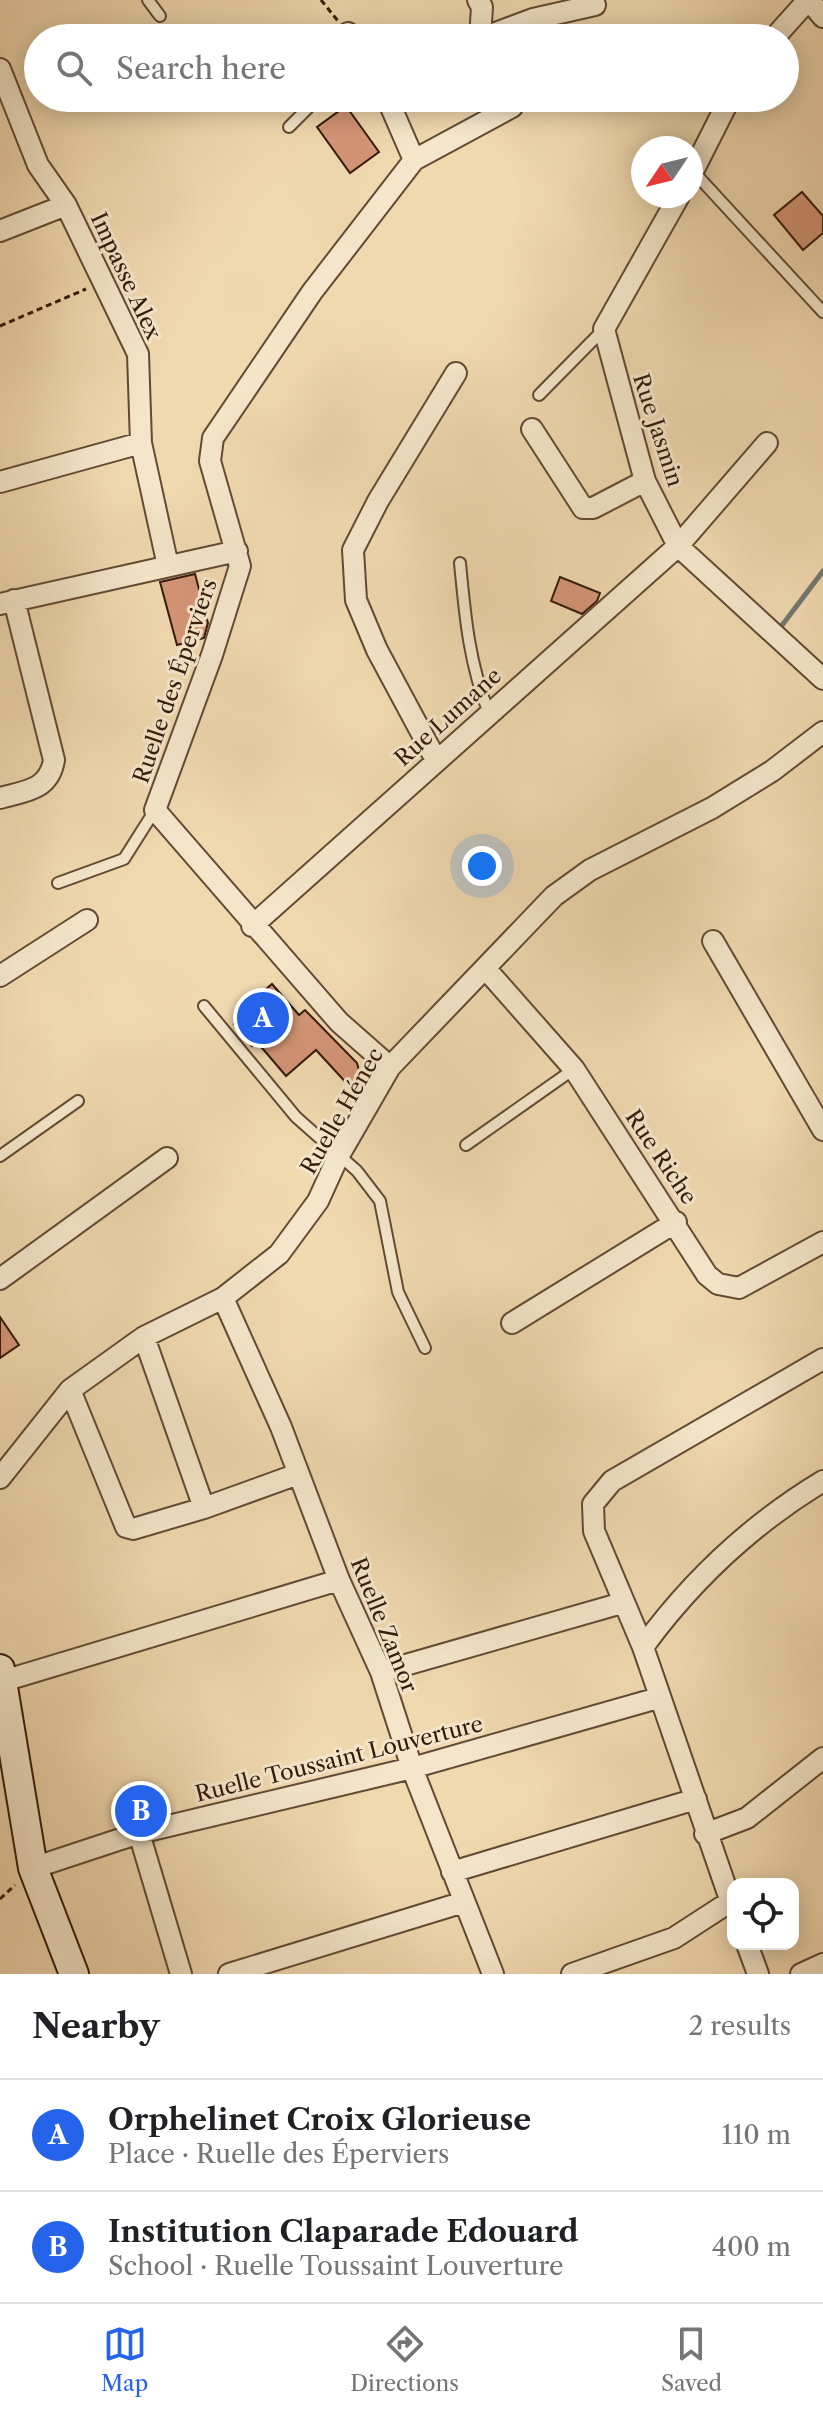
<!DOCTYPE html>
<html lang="en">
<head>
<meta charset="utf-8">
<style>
  :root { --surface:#fff; --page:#f6f6f6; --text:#202124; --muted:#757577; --line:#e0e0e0; --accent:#2563eb }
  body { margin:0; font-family:"Libre Caslon Text",serif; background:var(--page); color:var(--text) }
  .controls { position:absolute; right:24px; bottom:24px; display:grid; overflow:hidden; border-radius:16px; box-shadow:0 4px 20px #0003 }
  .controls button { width:72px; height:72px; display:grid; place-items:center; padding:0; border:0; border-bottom:2px solid var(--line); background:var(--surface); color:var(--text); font:40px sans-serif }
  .compass { position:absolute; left:631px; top:136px; width:72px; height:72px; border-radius:50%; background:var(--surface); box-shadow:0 4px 20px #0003; rotate:235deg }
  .you { position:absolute; left:482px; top:866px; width:28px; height:28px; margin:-20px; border:6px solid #fff; border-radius:50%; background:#1a73e8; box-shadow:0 0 0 12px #1a73e833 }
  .badge { display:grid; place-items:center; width:52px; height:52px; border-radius:50%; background:var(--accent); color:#fff; font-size:26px; font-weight:700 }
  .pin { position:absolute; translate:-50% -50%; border:4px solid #fff; box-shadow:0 2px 8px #0006 }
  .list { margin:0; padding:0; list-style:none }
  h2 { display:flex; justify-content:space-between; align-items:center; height:104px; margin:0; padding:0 32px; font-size:34px }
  h2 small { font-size:26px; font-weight:400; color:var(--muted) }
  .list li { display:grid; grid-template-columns:52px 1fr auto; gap:24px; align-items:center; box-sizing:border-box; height:112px; padding:0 32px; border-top:2px solid var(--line) }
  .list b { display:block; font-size:30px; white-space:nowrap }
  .list p { margin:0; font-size:26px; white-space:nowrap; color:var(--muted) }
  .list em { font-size:26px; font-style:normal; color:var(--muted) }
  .icon { flex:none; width:44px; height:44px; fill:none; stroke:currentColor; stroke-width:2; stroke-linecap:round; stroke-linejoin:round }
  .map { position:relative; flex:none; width:823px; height:1974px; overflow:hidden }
  .search { position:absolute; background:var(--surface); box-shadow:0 4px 20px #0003; left:24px; right:24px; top:24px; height:88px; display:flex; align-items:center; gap:20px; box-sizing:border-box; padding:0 28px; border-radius:44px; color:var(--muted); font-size:30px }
  .sheet { height:328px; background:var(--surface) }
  nav { display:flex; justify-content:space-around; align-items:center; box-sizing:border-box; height:112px; border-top:2px solid var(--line); background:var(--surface); font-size:22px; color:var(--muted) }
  nav a { display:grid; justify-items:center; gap:4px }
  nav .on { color:var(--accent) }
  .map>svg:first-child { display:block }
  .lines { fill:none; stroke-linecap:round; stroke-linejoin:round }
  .stream { stroke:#737971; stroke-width:5 }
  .building { fill:#d49577; stroke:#331a0b; stroke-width:2 }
  .lane-casing { stroke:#624a34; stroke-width:14 }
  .street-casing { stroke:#624a34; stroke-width:24 }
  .secondary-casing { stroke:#331a0b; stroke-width:32 }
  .path { stroke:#331a0b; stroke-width:3; stroke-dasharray:6 4; stroke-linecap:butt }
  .lane { stroke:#f5e6cb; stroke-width:10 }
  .street { stroke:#f5e6cb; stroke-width:20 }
  .secondary { stroke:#f5e6cb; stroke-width:28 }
  .labels { text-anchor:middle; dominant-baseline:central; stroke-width:6; stroke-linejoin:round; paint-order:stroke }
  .street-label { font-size:22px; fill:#331a0b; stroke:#f5e6cb }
</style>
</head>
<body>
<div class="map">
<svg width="823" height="1974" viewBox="0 0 823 1974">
  <rect width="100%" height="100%" fill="#f0d8af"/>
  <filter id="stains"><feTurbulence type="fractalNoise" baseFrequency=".0025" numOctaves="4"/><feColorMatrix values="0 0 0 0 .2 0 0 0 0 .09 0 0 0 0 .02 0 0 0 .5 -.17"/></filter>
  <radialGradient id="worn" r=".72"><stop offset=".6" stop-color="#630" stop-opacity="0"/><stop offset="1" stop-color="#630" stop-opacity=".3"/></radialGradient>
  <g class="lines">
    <!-- stream -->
    <path class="stream" d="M780,628L823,571"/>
  </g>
  <!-- building -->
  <path class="building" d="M346,106L379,152L350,173L317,127Z
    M802,192L823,216V233L803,250L774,215Z
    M195,574L208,623L204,638L177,645L160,582Z
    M560,577L600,593L597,601L582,614L551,601Z
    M272,984L299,1015L305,1010L357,1063L361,1078L351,1088L316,1050L286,1076L257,1042L252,1046L234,1024L247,1011L245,1007Z
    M0,1317L19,1345L0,1358Z"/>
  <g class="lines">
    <defs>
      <path id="lane" d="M148,0L160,16
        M289,127L318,98
        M693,171L823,312
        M539,395L604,329
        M460,563C465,615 469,664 489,713
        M58,883L124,859L155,810
        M204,1006L296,1117L357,1171L380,1201L398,1292L425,1348
        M466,1145L574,1069
        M0,1156L78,1101"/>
      <path id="street" d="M478,0L482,7L480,38
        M809,0L823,17
        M348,33L352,38
        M482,38L533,19L595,5
        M774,38L808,0
        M0,69L38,165L66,205L138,354L141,443L168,566
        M387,98L414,160
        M691,175L730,98
        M679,196L604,329L645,481L678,546L823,679
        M0,231L66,205
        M532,429L583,508H593L645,481
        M0,482L141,443
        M0,604L237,551
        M436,760L377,650L356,600L353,550L378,501L456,373
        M0,798C26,791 49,790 54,760L14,600
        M252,926L678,546L767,443
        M713,941L823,1130
        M485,968L574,1069L707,1275L718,1284L739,1288L823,1242
        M0,976L87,920
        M390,1067L339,1022L155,810L212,655L240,566L210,461L213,438L312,292L414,160L512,107
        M0,1279L167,1158
        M223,1298L281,1427L339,1580L381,1672L412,1768L493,1974
        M512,1323L676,1222
        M144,1337L204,1508L298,1474
        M70,1390L126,1527L133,1529L204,1508
        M0,1478L70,1390L144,1337L223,1298L279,1254L318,1201L338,1157L390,1067L554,896L590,870L712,808L772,771L823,732
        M643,1647C692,1580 752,1524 823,1481
        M381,1672L622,1603
        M0,1682L339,1580
        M139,1833L181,1974
        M705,1834L747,1818L823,1758
        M33,1868L139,1833L412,1768L658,1698
        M452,1872L696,1799
        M733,1908L643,1647L594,1531L593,1504L612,1481L823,1359
        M747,1944L758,1974
        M229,1974L464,1902
        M572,1974L674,1938L731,1901
        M801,1974L823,1964"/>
      <path id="secondary" d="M0,1669L33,1868L74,1974"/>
    </defs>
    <!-- lane casing -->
    <use href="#lane" class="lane-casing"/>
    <!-- street casing -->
    <use href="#street" class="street-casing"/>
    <!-- secondary casing -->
    <use href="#secondary" class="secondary-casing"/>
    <!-- path -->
    <path class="path" d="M321,0L338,21
      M0,326L86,289
      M0,1899L15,1885"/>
    <!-- lane -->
    <use href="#lane" class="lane"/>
    <!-- street -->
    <use href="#street" class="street"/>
    <!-- secondary -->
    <use href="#secondary" class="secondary"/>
  </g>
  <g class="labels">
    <!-- street labels -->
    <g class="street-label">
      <text transform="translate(126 276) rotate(65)">Impasse Alex</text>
      <text transform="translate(658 430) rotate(72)">Rue Jasmin</text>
      <text transform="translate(175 681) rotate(-71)">Ruelle des Éperviers</text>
      <text transform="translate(448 717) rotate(-42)">Rue Lumane</text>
      <text transform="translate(342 1111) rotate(-60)">Ruelle Hénec</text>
      <text transform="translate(661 1157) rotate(56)">Rue Riche</text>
      <text transform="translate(384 1625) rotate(68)">Ruelle Zamor</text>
      <text transform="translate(339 1759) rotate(-14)">Ruelle Toussaint Louverture</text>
    </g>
  </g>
  <rect width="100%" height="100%" filter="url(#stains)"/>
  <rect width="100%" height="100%" fill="url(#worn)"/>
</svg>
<div class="controls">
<button><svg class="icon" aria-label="locate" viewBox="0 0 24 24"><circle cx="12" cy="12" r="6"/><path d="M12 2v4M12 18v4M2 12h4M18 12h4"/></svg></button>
</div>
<svg class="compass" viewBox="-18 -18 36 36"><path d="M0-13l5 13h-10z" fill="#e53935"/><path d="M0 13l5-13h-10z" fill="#757577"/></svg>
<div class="you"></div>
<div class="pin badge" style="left:263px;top:1018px">A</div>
<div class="pin badge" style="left:141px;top:1811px">B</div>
<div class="search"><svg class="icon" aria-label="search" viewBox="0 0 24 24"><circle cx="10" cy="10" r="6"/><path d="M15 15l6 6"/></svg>Search here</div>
</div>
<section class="sheet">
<h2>Nearby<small>2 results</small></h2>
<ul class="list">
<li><span class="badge">A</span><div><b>Orphelinet Croix Glorieuse</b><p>Place · Ruelle des Éperviers</p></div><em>110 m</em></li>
<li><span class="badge">B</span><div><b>Institution Claparade Edouard</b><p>School · Ruelle Toussaint Louverture</p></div><em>400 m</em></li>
</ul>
</section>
<nav>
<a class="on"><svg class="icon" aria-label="map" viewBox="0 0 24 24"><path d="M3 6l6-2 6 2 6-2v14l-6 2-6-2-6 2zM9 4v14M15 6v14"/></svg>Map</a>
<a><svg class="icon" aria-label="directions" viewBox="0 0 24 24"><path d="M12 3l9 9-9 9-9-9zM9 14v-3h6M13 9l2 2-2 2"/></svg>Directions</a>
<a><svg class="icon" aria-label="saved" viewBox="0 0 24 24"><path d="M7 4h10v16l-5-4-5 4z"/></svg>Saved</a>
</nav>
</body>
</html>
